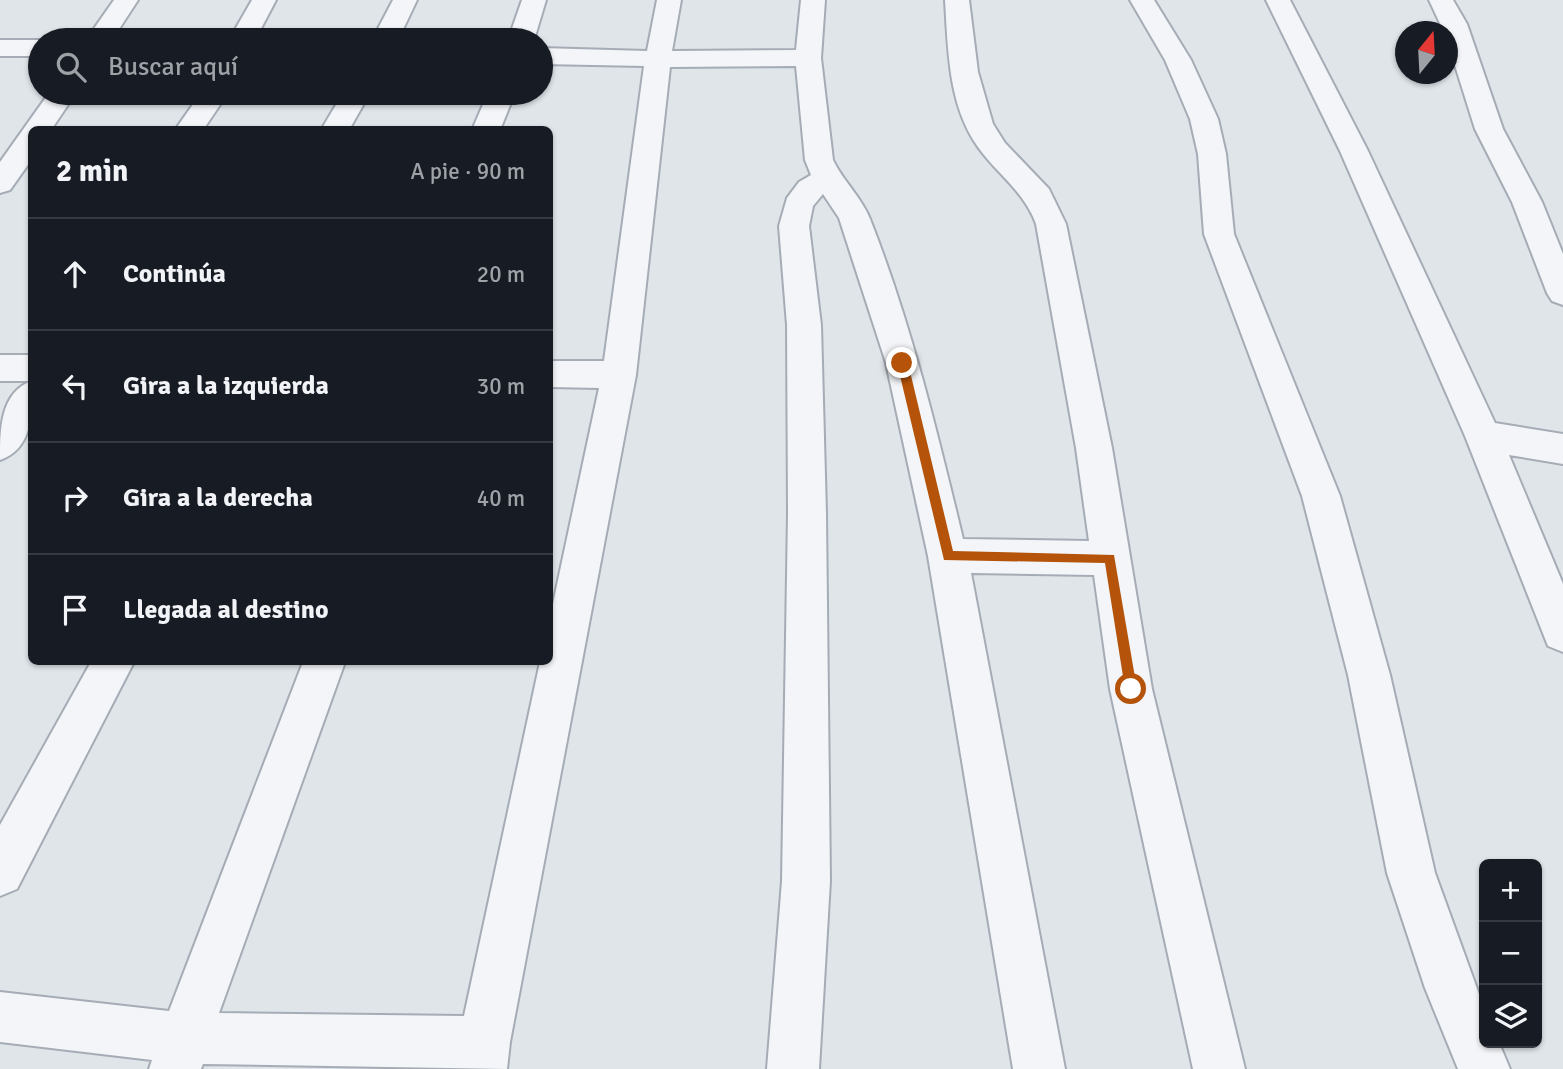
<!DOCTYPE html>
<html lang="es">
<head>
<meta charset="utf-8">
<style>
  :root { --surface:#171b24; --page:#20242c; --text:#f1f3f6; --muted:#9ea1a6; --line:#363941 }
  body { margin:0; font-family:Signika,sans-serif; background:var(--page); color:var(--text) }
  .controls { position:absolute; right:21px; bottom:21px; display:grid; overflow:hidden; border-radius:10px; box-shadow:0 2px 5px #0004 }
  .controls button { width:63px; height:63px; display:grid; place-items:center; padding:0; border:0; border-bottom:2px solid var(--line); background:var(--surface); color:var(--text); font:35px sans-serif }
  .compass { position:absolute; left:1395px; top:21px; width:63px; height:63px; border-radius:50%; background:var(--surface); box-shadow:0 2px 5px #0004; rotate:18deg }
  .stop { position:absolute; width:21px; height:21px; margin:-16px; border:5px solid #b45309; border-radius:50%; background:#fff }
  .stop.end { background:#b45309; border-color:#fff; box-shadow:0 2px 7px #0008 }
  .list { margin:0; padding:0; list-style:none }
  h2 { display:flex; justify-content:space-between; align-items:center; height:91px; margin:0; padding:0 28px; font-size:30px }
  h2 small { font-size:23px; font-weight:400; color:var(--muted) }
  .list li { display:grid; grid-template-columns:46px 1fr auto; gap:21px; align-items:center; box-sizing:border-box; height:112px; padding:0 28px; border-top:2px solid var(--line) }
  .list b { display:block; font-size:26px; white-space:nowrap }
  .list em { font-size:23px; font-style:normal; color:var(--muted) }
  .icon { flex:none; width:38px; height:38px; fill:none; stroke:currentColor; stroke-width:2; stroke-linecap:round; stroke-linejoin:round }
  .map { position:relative; flex:none; width:1563px; height:1069px; overflow:hidden }
  .search { position:absolute; background:var(--surface); box-shadow:0 2px 5px #0004; left:28px; top:28px; width:525px; height:77px; display:flex; align-items:center; gap:18px; box-sizing:border-box; padding:0 24px; border-radius:38px; color:var(--muted); font-size:26px }
  .panel { position:absolute; background:var(--surface); box-shadow:0 2px 5px #0004; left:28px; top:126px; width:525px; height:539px; border-radius:10px }
  .map>svg:first-child { display:block }
  .lines { fill:none; stroke-linecap:round; stroke-linejoin:round }
  .minor-casing { stroke:#a5acb5; stroke-width:4 }
  .minor { fill:#f3f5f8; fill-rule:evenodd }
  .route { fill:#b45309 }
</style>
</head>
<body>
<div class="map">
<svg width="1563" height="1069" viewBox="0 0 1563 1069">
  <rect width="100%" height="100%" fill="#e0e5ea"/>
  <g class="lines">
    <defs>
      <path id="minor" d="M114,0H138L112,40H86Z
        M252,0H276L255,40H229Z
        M393,0H417L398,40H372Z
        M522,0H546L534,40H508Z
        M657,0H681L672,51L796,50L801,0H825L821,58L833,160C843,181 862,198 870,219C911,323 937,431 963,539L1089,541L1076,448L1036,224C1024,191 997,174 978,147C948,105 948,49 945,0H969L978,72L993,124L1005,143L1049,189L1066,224L1112,448L1152,689L1245,1069H1193L1110,689L1094,575L971,573L1065,1069H1013L928,556L886,363L839,218L823,194L813,206L809,226L821,325L826,513L830,881L819,1069H767L782,881L788,513L787,325L779,226L787,198L799,182L811,175L805,160L796,66L670,67L636,375L510,1042L507,1069L203,1064L201,1069H149L152,1060L0,1042V992L169,1011L303,662H345L219,1013L464,1016L540,662H550V618L599,388L550,387V361H604L644,66L541,64V48L647,51Z
        M1130,0H1154L1191,60L1218,119L1226,154L1234,234L1340,496L1390,675L1435,873L1484,1008V1043H1499L1510,1069H1458L1425,988L1387,873L1348,675L1302,496L1204,234L1198,154L1190,119L1165,60Z
        M1266,0H1290L1368,151L1495,423L1563,434V464L1509,455L1563,584V652L1548,646L1465,436L1340,151Z
        M1429,0H1453L1467,24L1503,129L1542,202L1563,254V305L1552,301L1547,293L1512,202L1475,129L1448,43V32H1444Z
        M0,40H40V56H0Z
        M49,93H76L51,130H32V159L10,190L0,193V162Z
        M201,93H228L203,130H175Z
        M343,93H370L349,130H321Z
        M488,93H515L500,130H472Z
        M0,355H32V381H0Z
        M32,381C32,411 34,448 0,460C0,430 0,392 32,381Z
        M91,662H134L17,889L0,896V825Z"/>
    </defs>
    <!-- minor casing -->
    <use href="#minor" class="minor-casing"/>
    <!-- minor -->
    <use href="#minor" class="minor"/>
  </g>
  <!-- route -->
  <path class="route" d="M902,359L908,363L953,551L1114,555L1137,689L1135,693L1131,695L1125,689L1105,563L944,560L897,363Z"/>
</svg>
<div class="controls">
<button>+</button>
<button>−</button>
<button><svg class="icon" aria-label="layers" viewBox="0 0 24 24"><path d="M12 4l9 5-9 5-9-5zM3 14l9 5 9-5"/></svg></button>
</div>
<svg class="compass" viewBox="-18 -18 36 36"><path d="M0-13l5 13h-10z" fill="#e53935"/><path d="M0 13l5-13h-10z" fill="#9ea1a6"/></svg>
<div class="stop" style="left:1131px;top:689px"></div>
<div class="stop end" style="left:902px;top:363px"></div>
<div class="search"><svg class="icon" aria-label="search" viewBox="0 0 24 24"><circle cx="10" cy="10" r="6"/><path d="M15 15l6 6"/></svg>Buscar aquí</div>
<section class="panel">
<h2>2 min<small>A pie · 90 m</small></h2>
<ul class="list">
<li><svg class="icon" aria-label="ahead" viewBox="0 0 24 24"><path d="M12 20V5M6 11l6-6 6 6"/></svg><div><b>Continúa</b></div><em>20 m</em></li>
<li><svg class="icon" aria-label="left" viewBox="0 0 24 24"><path d="M17 20v-9H6M10 6l-5 5 5 5"/></svg><div><b>Gira a la izquierda</b></div><em>30 m</em></li>
<li><svg class="icon" aria-label="right" viewBox="0 0 24 24"><path d="M7 20v-9h11M14 6l5 5-5 5"/></svg><div><b>Gira a la derecha</b></div><em>40 m</em></li>
<li><svg class="icon" aria-label="arrive" viewBox="0 0 24 24"><path d="M6 21V4h12l-3 4 3 4H6"/></svg><div><b>Llegada al destino</b></div></li>
</ul>
</section>
</div>
</body>
</html>
